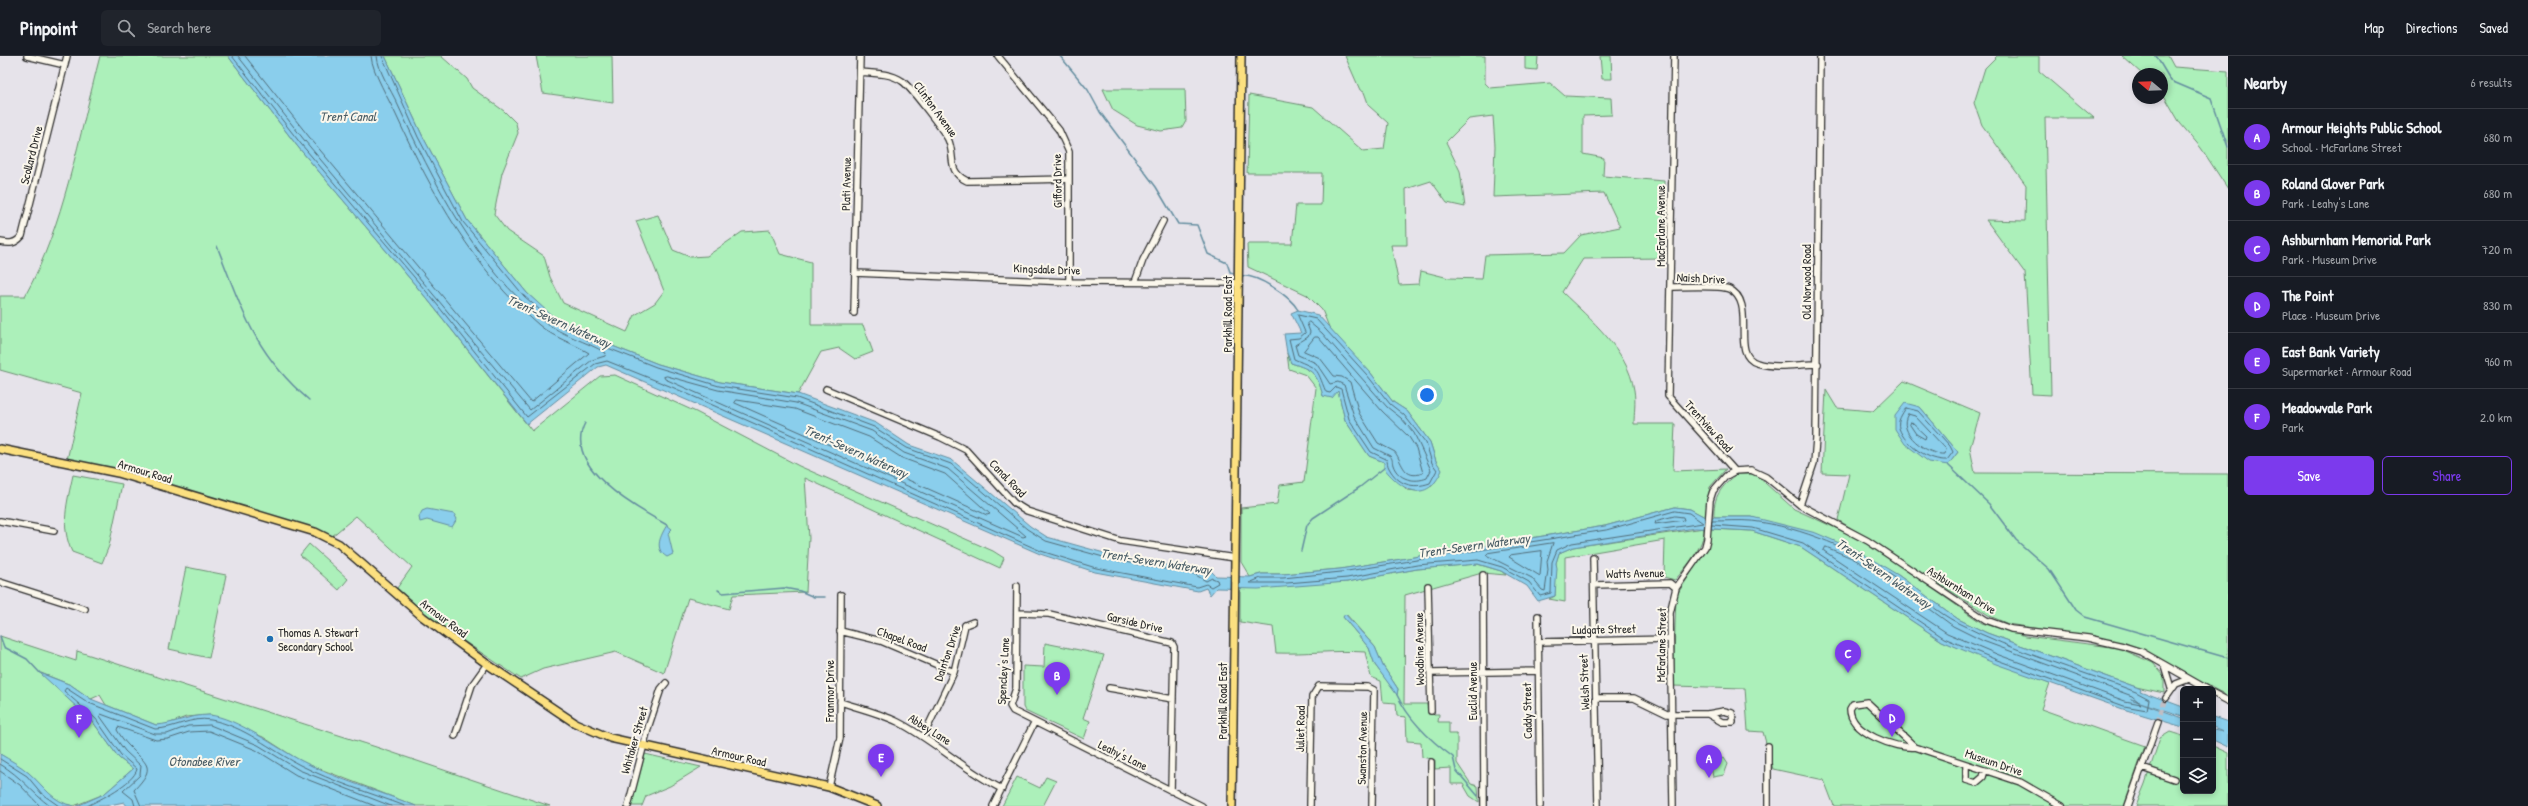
<!DOCTYPE html>
<html lang="en">
<head>
<meta charset="utf-8">
<style>
  :root { --surface:#171b24; --page:#20242c; --text:#f1f3f6; --muted:#9ea1a6; --line:#363941; --accent:#7c3aed }
  body { margin:0; font-family:"Patrick Hand",sans-serif; background:var(--page); color:var(--text) }
  .controls { position:absolute; right:12px; bottom:12px; display:grid; overflow:hidden; border-radius:6px; box-shadow:0 2px 6px #0003 }
  .controls button { width:36px; height:36px; display:grid; place-items:center; padding:0; border:0; border-bottom:1px solid var(--line); background:var(--surface); color:var(--text); font:20px sans-serif }
  .compass { position:absolute; left:2132px; top:12px; width:36px; height:36px; border-radius:50%; background:var(--surface); box-shadow:0 2px 6px #0003; rotate:289deg }
  .you { position:absolute; left:1427px; top:339px; width:14px; height:14px; margin:-10px; border:3px solid #fff; border-radius:50%; background:#1a73e8; box-shadow:0 0 0 6px #1a73e833 }
  .badge { display:grid; place-items:center; width:26px; height:26px; border-radius:50%; background:var(--accent); color:#fff; font-size:13px; font-weight:700 }
  .pin { position:absolute; translate:-50% -33px; filter:drop-shadow(0 1px 2px #0008) }
  .pin::after { content:''; position:absolute; top:21px; width:14px; height:12px; background:inherit; clip-path:polygon(0 0,100% 0,50% 100%) }
  .list { margin:0; padding:0; list-style:none }
  h2 { display:flex; justify-content:space-between; align-items:center; height:52px; margin:0; padding:0 16px; font-size:17px }
  h2 small { font-size:13px; font-weight:400; color:var(--muted) }
  .list li { display:grid; grid-template-columns:26px 1fr auto; gap:12px; align-items:center; box-sizing:border-box; height:56px; padding:0 16px; border-top:1px solid var(--line) }
  .list b { display:block; font-size:15px; white-space:nowrap }
  .list p { margin:0; font-size:13px; white-space:nowrap; color:var(--muted) }
  .list em { font-size:13px; font-style:normal; color:var(--muted) }
  .actions { display:flex; gap:8px; padding:12px 16px }
  .actions a { flex:1; padding:9px 0; border:1px solid var(--accent); border-radius:6px; text-align:center; font-size:14px; color:var(--accent) }
  .actions .main { background:var(--accent); color:#fff }
  .icon { flex:none; width:22px; height:22px; fill:none; stroke:currentColor; stroke-width:2; stroke-linecap:round; stroke-linejoin:round }
  .map { position:relative; flex:none; width:2228px; height:750px; overflow:hidden }
  header { display:flex; align-items:center; gap:24px; box-sizing:border-box; height:56px; padding:0 20px; background:var(--surface); border-bottom:1px solid var(--line) }
  header strong { font-size:19px }
  nav { display:flex; gap:22px; margin-inline-start:auto; font-size:14px }
  .search { width:280px; height:36px; background:var(--page); display:flex; align-items:center; gap:10px; box-sizing:border-box; padding:0 14px; border-radius:6px; color:var(--muted); font-size:15px }
  main { display:flex }
  aside { flex:1; background:var(--surface) }
  .map>svg:first-child { display:block }
  .green { fill:#acf0ba; stroke:#6c8e72; fill-rule:evenodd }
  .water { fill:#8aceec; stroke:#648d9f }
  .lines { fill:none; stroke-linecap:round; stroke-linejoin:round }
  .shore { stroke:#516c78; stroke-width:1 }
  .stream { stroke:#648d9f; stroke-width:1.5 }
  .minor-tunnel { stroke:#c1bec4; stroke-width:5.5; stroke-dasharray:5.5 3; stroke-linecap:butt }
  .minor-casing { stroke:#2b2b2b; stroke-width:8 }
  .major-casing { stroke:#2b2b2b; stroke-width:10 }
  .minor { stroke:#fbf7ec; stroke-width:5.5 }
  .major { stroke:#fce080; stroke-width:7 }
  .poi-dot { fill:#1f6fb2; stroke:#fbf7ec; stroke-width:1.5 }
  .labels { text-anchor:middle; dominant-baseline:central; stroke-width:4; stroke-linejoin:round; paint-order:stroke }
  .street-label { font-size:12px; fill:#2b2b2b; stroke:#fbf7ec }
  .poi-label { font-size:12px; fill:#2b2b2b; stroke:#fbf7ec; text-anchor:start }
  .water-label { font-size:13px; font-style:italic; fill:#485c65; stroke:#fbf7ec }
</style>
</head>
<body>
<header>
<strong>Pinpoint</strong>
<div class="search"><svg class="icon" aria-label="search" viewBox="0 0 24 24"><circle cx="10" cy="10" r="6"/><path d="M15 15l6 6"/></svg>Search here</div>
<nav><a>Map</a><a>Directions</a><a>Saved</a></nav>
</header>
<main>
<div class="map">
<svg width="2228" height="750" viewBox="0 0 2228 750">
  <rect width="100%" height="100%" fill="#e6e3ea"/>
  <filter id="ink" filterUnits="userSpaceOnUse"><feTurbulence type="fractalNoise" baseFrequency=".025" numOctaves="2"/><feDisplacementMap in="SourceGraphic" scale="8" xChannelSelector="R" yChannelSelector="G"/><feConvolveMatrix kernelMatrix="1 2 1 2 8 2 1 2 1" color-interpolation-filters="sRGB"/></filter>
  <g filter="url(#ink)">
    <!-- green -->
    <path class="green" d="M100,0H228L298,91L428,244L532,375L600,320L615,319L696,356L799,410L993,495L1004,502L1000,512L805,422L809,482L806,536L733,539L729,553L688,542L664,617L616,596L543,613L521,623L435,566L397,532L412,511L356,460L331,481L138,422L127,415L67,404L82,337L0,314V240H25C63,172 80,77 100,0Z
      M385,0H441L467,23L472,32L504,55L516,67L518,77L502,117L494,158L507,175L544,200L550,221L563,247L627,276L635,259L655,247L664,235L636,165L658,159L673,194L690,201L707,200L742,176L770,174L780,198L811,206V269H863L873,296L855,303L839,292L821,296L798,338L720,326L658,308L587,280L549,258L527,237L467,164L422,79Z
      M536,0H612L613,47L543,37Z
      M1345,0H1485V27L1490,32L1550,27L1565,40L1611,42L1612,59L1583,60V98L1604,102L1603,120L1664,125L1663,202L1583,203L1562,236C1590,263 1628,294 1634,334C1636,345 1634,357 1634,368H1675L1673,415L1726,413L1710,431L1705,461L1690,453L1675,451L1605,470L1340,513L1283,518H1261L1250,521L1241,506V452L1277,448L1280,429L1304,426L1316,332L1306,319L1289,313L1287,297L1291,307C1313,314 1317,317 1323,340L1338,334L1345,364L1369,400L1384,406L1407,434L1418,435L1432,430L1441,414L1436,405L1430,386L1407,355L1393,346L1370,316L1339,284L1329,271L1322,254L1307,239L1248,211L1247,188H1292L1296,149H1321L1322,117H1247L1249,39L1313,51L1363,95L1384,93L1388,67L1369,50L1364,36L1360,34ZM1493,60L1495,90L1493,141L1604,137L1620,171L1581,179L1564,197L1485,199L1482,223L1449,222L1421,215L1419,228L1399,229L1391,189H1407L1406,133L1431,125L1447,147L1465,151L1460,115L1446,86L1469,63Z
      M1525,0H1538L1537,14L1525,13Z
      M1600,0H1611L1612,23H1602Z
      M1997,0H2039V15L2094,62H2045L2051,339L2032,338L2025,217L1986,164L2025,165L2026,129L1982,69L1974,47L1985,12Z
      M2122,0H2168L2174,11L2228,15V133L2201,92L2180,67L2162,36V18H2142Z
      M1103,33H1185L1186,65L1182,72L1161,75L1137,69L1113,54Z
      M1904,325L1980,357L1970,392L1975,417L2228,418V640L2126,587L2008,568L1990,560L1838,464L1849,418L1822,417L1826,334L1837,352L1873,355ZM1920,351L1958,396L1948,409Z
      M1737,418H1755L1794,453L1864,485L1982,567L2026,580L2119,592L2153,607L2164,620V637L2136,631L1987,577L1958,563L1898,519L1752,461H1714C1713,440 1721,431 1737,418Z
      M73,419L122,428L109,490L102,507L72,496C60,470 67,447 73,419Z
      M1704,472C1705,490 1686,511 1675,524L1664,521L1665,484L1565,501V546L1549,543L1555,540L1556,507L1559,497L1573,491Z
      M1711,473L1752,475L1801,491L1942,585L2050,627L2041,653L2145,690L2124,750H1834L1824,724L1773,713L1763,676L1748,675L1745,632L1673,630L1676,540L1708,490Z
      M309,488L348,523L339,534L300,499Z
      M1477,508L1501,515L1506,519L1482,517L1405,539L1404,648H1427L1428,658H1439L1438,666H1449V678H1457V707L1471,728L1478,730L1479,746L1470,740L1463,728H1451V712L1435,713V704L1422,701L1421,686L1407,685L1406,661L1397,660L1396,647L1383,646L1381,625L1371,621L1365,596C1335,594 1306,598 1276,597L1273,571L1240,566V532L1347,526L1417,513ZM1346,558L1375,591L1383,610L1398,633L1397,638L1375,609L1369,592L1343,561Z
      M186,511L226,519L209,602L169,593Z
      M0,580L76,605L77,595L376,691L550,750H416L302,706L263,681L211,659L186,661L165,669H156L106,649L100,639L91,643L71,629L41,617L93,666L119,702L133,713L104,738L74,750L63,748L45,735L30,718L0,698Z
      M1045,587L1104,599L1083,662L1090,665L1084,683L1025,655L1023,651V610L1044,611Z
      M2170,676L2183,680V735H2213V690L2228,697V750H2136L2145,728L2160,682Z
      M645,698L701,711L670,730L646,740L642,750H631Z
      M1724,702L1728,708L1724,719L1713,721L1710,706Z
      M1017,721L1040,732L1046,721L1056,725L1043,750H1002Z"/>
    <!-- water -->
    <path class="water" d="M228,0H385L422,79L467,164L527,237L559,266L570,269L587,280L658,308L720,326L798,338L876,367L909,389L952,404L1030,470L1047,481L1115,500L1195,514L1206,521L1211,515L1216,520L1250,521L1261,518H1283L1340,513L1605,470L1675,451L1690,453L1705,461H1752L1816,477L1858,495L1898,519L1958,563L1987,577L2136,631L2141,633L2140,635L2183,651V660L2131,643L2183,662V671L2123,653L1996,608L1942,585L1801,491L1752,475L1695,472L1573,491L1559,497L1556,507L1557,512L1555,540L1538,545L1527,530L1501,515L1478,508L1417,513L1347,526L1258,533L1216,532L1210,539L1206,532L1198,535L1095,516L1040,498L606,309L598,311L527,368L428,244L298,91Z
      M1298,254L1318,259L1370,316L1393,346L1407,355L1430,386L1436,405L1442,414C1427,449 1402,435 1384,412V406L1369,400L1345,364L1338,335L1332,342L1323,340C1317,317 1313,314 1291,307L1287,297L1284,278L1301,277L1291,257Z
      M1905,347L1920,351L1958,396L1948,409L1929,406L1905,388L1895,373V360Z
      M427,453L454,458L457,463L452,471L427,464L420,466L419,461L422,455Z
      M667,469L672,473L668,477L673,498L667,501C653,493 661,479 667,469Z
      M1345,558L1375,591L1383,610L1398,633L1397,639L1375,609L1369,592L1343,561Z
      M40,617L71,629L91,643L156,669C174,668 189,659 209,659C236,661 278,693 302,705C338,724 379,735 416,750H127L124,746L105,750H77L104,738L133,713L119,702L93,666Z
      M2213,661L2228,666V691L2213,684V673L2223,675L2213,671Z
      M0,698C10,704 20,709 29,717C44,730 52,746 74,750H0Z"/>
    <g class="lines">
      <!-- shore -->
      <path class="shore" d="M232,0L301,88L431,241L527,361L595,308L607,305L672,331L1041,495L1096,512L1197,531L1206,528L1211,531L1218,527L1217,524L1212,522L1206,525L1194,518L1114,504L1046,485L1027,473L951,408L907,392L874,371L797,342L719,330L656,311L585,283L568,273L557,269L524,240L463,166L418,81L382,0
        M238,0L305,85L530,354L592,304L605,300L606,297C586,285 562,280 544,265C476,211 433,125 397,47C391,34 378,15 377,0
        M245,0L310,82L531,346L589,297C573,287 554,282 539,269C474,214 432,137 397,61C390,45 372,16 371,0
        M1298,259L1316,263L1367,319L1390,348L1404,359L1426,387L1432,407L1437,414L1430,427C1413,433 1398,429 1389,412C1387,409 1388,406 1386,403L1371,396L1349,363L1341,333L1336,331L1330,337L1326,336C1315,310 1321,315 1294,303L1289,283L1299,282L1305,277Z
        M1309,266L1322,277L1387,351L1401,362L1414,377L1431,414L1427,422C1415,427 1398,424 1393,409C1392,406 1393,403 1390,400L1374,392L1354,360L1344,329L1338,326L1330,328L1316,307L1298,299L1295,289L1308,281L1310,276L1307,268Z
        M1315,281H1318L1382,355L1409,381L1416,392L1423,417C1404,424 1403,408 1395,396L1378,387L1359,357L1350,326L1342,321L1334,320L1320,302L1304,295Z
        M667,320L718,334L796,347L872,375L904,397L948,413L1026,480L1023,481L665,323L664,321Z
        M737,344L795,353L869,381L902,402L945,418L990,458L987,459L735,347Z
        M1906,352L1918,355L1950,390L1953,396L1947,404C1930,405 1905,390 1899,372C1897,365 1902,358 1906,352Z
        M1908,358L1915,360L1946,393L1945,398C1928,400 1895,376 1908,358Z
        M1911,366L1926,380L1925,383L1916,378L1910,369Z
        M1675,455L1689,457L1703,467L1572,487L1557,494L1552,506L1551,537L1540,540L1529,526L1502,511L1478,504L1417,509L1347,522L1287,527H1249L1261,522H1283L1341,516L1606,474Z
        M1675,460L1683,461L1684,464L1655,468L1656,465Z
        M1712,469L1753,472L1803,487L1944,582L1997,604L2124,650L2147,654L2149,643L2136,636C2077,613 2014,596 1958,567C1936,556 1917,537 1897,523C1855,494 1802,471 1752,465C1739,464 1725,465 1712,465
        M1553,487L1547,505L1548,514L1545,535L1542,534L1532,522L1486,499L1488,497Z
        M1826,491L1854,503L1893,526L1953,570L1983,585L2132,640L2141,648L2125,645L1999,599L1947,577L1824,495Z
        M1542,495L1540,520L1509,501L1511,499Z
        M0,703L27,720L42,738L59,750
        M0,708C22,721 31,736 50,750
        M0,715L20,729L40,750
        M87,750C99,744 134,727 137,713L121,699L96,663L64,635L66,632L89,647L155,673C174,673 191,660 211,664C244,670 271,694 300,709C333,726 371,737 405,750
        M135,750L133,743L123,735L140,719L141,710L125,695L100,660L101,658L155,678H167L188,670L210,669L258,689L299,714L391,750
        M141,750L134,734C157,710 147,709 128,689C124,685 120,679 117,674L118,671L156,684L168,683L189,676L209,675L256,694L296,719L375,750"/>
      <!-- stream -->
      <path class="stream" d="M1060,0L1088,34L1100,56L1156,131L1178,168L1197,169L1208,198L1227,207L1230,216L1236,218
        M2156,0L2171,25L2211,42L2228,91
        M217,190C242,254 255,298 309,344
        M1241,220C1257,218 1290,240 1298,254
        M585,367C562,411 636,452 667,469
        M1948,409L1989,448L2016,484L2049,513L2076,554L2085,561L2228,602
        M1301,495L1307,469L1313,462L1360,431L1384,412
        M718,534L723,537L784,532L800,535L814,541H825
        M0,580L4,591L27,603L40,617
        M1397,639C1409,664 1431,685 1453,701L1456,714L1478,740"/>
      <!-- minor-tunnel -->
      <path class="minor-tunnel" d="M2158,666L2166,642"/>
      <defs>
        <path id="minor" d="M27,0L65,9
          M998,0L1059,74L1069,96V226
          M1674,0L1668,340L1735,415
          M860,16C872,17 891,17 902,25C910,30 943,74 948,83C956,100 946,115 967,125L1069,123
          M0,186C10,188 15,188 22,180L67,0
          M855,217L1069,226L1239,227
          M1135,226L1143,204L1163,165
          M1671,231C1683,231 1719,229 1729,233C1758,246 1729,299 1757,307C1775,313 1799,308 1818,308
          M854,257L860,0
          M826,333L940,381L966,394L1014,447L1027,455L1121,485L1235,502
          M1800,449L1814,407L1816,383L1820,0
          M0,465L54,475
          M1593,502L1598,750
          M1483,519L1484,750
          M0,526L85,553
          M1594,529L1670,527L1676,532
          M1017,530L1016,632L1010,650L1013,655L1202,750
          M1428,530L1431,655
          M1017,557L1049,558L1172,587L1174,591L1171,735
          M1538,560L1540,750
          M840,575L881,585L954,616
          M1538,586L1670,583
          M2164,609L2171,632
          M1431,617L1538,615
          M1109,632L1173,643
          M2213,637L2228,645
          M1596,642H1634L1667,658H1708L1724,655L1732,657L1733,666H1722L1708,658
          M2166,642L2176,628L2189,623
          M840,646C859,652 880,657 898,666C935,685 965,715 1002,733
          M455,680L472,629L487,608
          M923,681L954,616L965,569L973,566
          M1915,691C1896,693 1850,677 1850,653L1853,648L1867,646L1915,691L2020,726L2062,750
          M1431,706V750
          M1966,709V724L1976,727L1983,721L1985,714
          M2142,712L2174,723
          M829,731L840,682L841,539
          M628,750L649,669L661,633L666,627
          M993,750L1034,667
          M1310,750L1312,641L1319,630L1368,631L1374,634L1372,750
          M1673,750L1670,557L1676,532L1705,491L1707,483L1710,444L1713,435L1726,420L1735,415L1751,414L1766,421L1800,449L1868,485L1986,564L2011,573L2088,582L2123,590L2142,596L2207,633
          M1768,750V690
          M2128,750L2158,666"/>
        <path id="major" d="M0,393L118,417L315,476L339,488L423,561L487,608L575,667L610,682L829,731L877,750
          M1232,750L1241,0"/>
      </defs>
      <!-- minor casing -->
      <use href="#minor" class="minor-casing"/>
      <!-- major casing -->
      <use href="#major" class="major-casing"/>
      <!-- minor -->
      <use href="#minor" class="minor"/>
      <!-- major -->
      <use href="#major" class="major"/>
    </g>
  </g>
  <!-- markers -->
  <circle class="poi-dot" cx="270" cy="583" r="4"/>
  <g class="labels">
    <!-- street labels -->
    <g class="street-label">
      <text transform="translate(936 53) rotate(54)">Clinton Avenue</text>
      <text transform="translate(31 99) rotate(-76)">Scollard Drive</text>
      <text transform="translate(1057 125) rotate(-91)">Gifford Drive</text>
      <text transform="translate(846 128) rotate(-89)">Plati Avenue</text>
      <text transform="translate(1660 170) rotate(-90)">MacFarlane Avenue</text>
      <text transform="translate(1047 213) rotate(2)">Kingsdale Drive</text>
      <text transform="translate(1701 222) rotate(3)">Naish Drive</text>
      <text transform="translate(1806 226) rotate(-90)">Old Norwood Road</text>
      <text transform="translate(1227 258) rotate(-90)">Parkhill Road East</text>
      <text transform="translate(1709 370) rotate(48)">Trentview Road</text>
      <text transform="translate(145 415) rotate(17)">Armour Road</text>
      <text transform="translate(1008 422) rotate(46)">Canal Road</text>
      <text transform="translate(1635 517) rotate(-1)">Watts Avenue</text>
      <text transform="translate(1962 534) rotate(32)">Ashburnham Drive</text>
      <text transform="translate(444 562) rotate(37)">Armour Road</text>
      <text transform="translate(1135 566) rotate(13)">Garside Drive</text>
      <text transform="translate(1604 573) rotate(-1)">Ludgate Street</text>
      <text transform="translate(902 583) rotate(20)">Chapel Road</text>
      <text transform="translate(1661 589) rotate(-89)">McFarlane Street</text>
      <text transform="translate(1419 593) rotate(-91)">Woodbine Avenue</text>
      <text transform="translate(947 597) rotate(-71)">Dainton Drive</text>
      <text transform="translate(1003 615) rotate(-87)">Spencley's Lane</text>
      <text transform="translate(1584 626) rotate(-92)">Welsh Street</text>
      <text transform="translate(829 635) rotate(-90)">Franmor Drive</text>
      <text transform="translate(1472 635) rotate(-90)">Euclid Avenue</text>
      <text transform="translate(1222 645) rotate(-90)">Parkhill Road East</text>
      <text transform="translate(1527 655) rotate(-91)">Caddy Street</text>
      <text transform="translate(930 673) rotate(32)">Abbey Lane</text>
      <text transform="translate(1300 673) rotate(-89)">Juliet Road</text>
      <text transform="translate(634 684) rotate(-74)">Whitaker Street</text>
      <text transform="translate(1362 692) rotate(-89)">Swanston Avenue</text>
      <text transform="translate(1123 699) rotate(26)">Leahy's Lane</text>
      <text transform="translate(739 700) rotate(13)">Armour Road</text>
      <text transform="translate(1994 706) rotate(19)">Museum Drive</text>
    </g>
    <!-- poi labels -->
    <g class="poi-label">
      <text x="278" y="576">Thomas A. Stewart<tspan x="278" dy="14">Secondary School</tspan></text>
    </g>
    <!-- water labels -->
    <g class="water-label">
      <text x="348" y="60">Trent Canal</text>
      <text transform="translate(559 265) rotate(24)">Trent–Severn Waterway</text>
      <text transform="translate(856 395) rotate(24)">Trent–Severn Waterway</text>
      <text transform="translate(1474 489) rotate(-8)">Trent–Severn Waterway</text>
      <text transform="translate(1156 505) rotate(9)">Trent–Severn Waterway</text>
      <text transform="translate(1884 517) rotate(35)">Trent–Severn Waterway</text>
      <text x="204" y="705">Otonabee River</text>
    </g>
  </g>
</svg>
<div class="controls">
<button>+</button>
<button>−</button>
<button><svg class="icon" aria-label="layers" viewBox="0 0 24 24"><path d="M12 4l9 5-9 5-9-5zM3 14l9 5 9-5"/></svg></button>
</div>
<svg class="compass" viewBox="-18 -18 36 36"><path d="M0-13l5 13h-10z" fill="#e53935"/><path d="M0 13l5-13h-10z" fill="#9ea1a6"/></svg>
<div class="you"></div>
<div class="pin badge" style="left:1709px;top:722px">A</div>
<div class="pin badge" style="left:1057px;top:639px">B</div>
<div class="pin badge" style="left:1848px;top:617px">C</div>
<div class="pin badge" style="left:1892px;top:681px">D</div>
<div class="pin badge" style="left:881px;top:721px">E</div>
<div class="pin badge" style="left:79px;top:682px">F</div>
</div>
<aside>
<h2>Nearby<small>6 results</small></h2>
<ul class="list">
<li><span class="badge">A</span><div><b>Armour Heights Public School</b><p>School · McFarlane Street</p></div><em>680 m</em></li>
<li><span class="badge">B</span><div><b>Roland Glover Park</b><p>Park · Leahy's Lane</p></div><em>680 m</em></li>
<li><span class="badge">C</span><div><b>Ashburnham Memorial Park</b><p>Park · Museum Drive</p></div><em>720 m</em></li>
<li><span class="badge">D</span><div><b>The Point</b><p>Place · Museum Drive</p></div><em>830 m</em></li>
<li><span class="badge">E</span><div><b>East Bank Variety</b><p>Supermarket · Armour Road</p></div><em>960 m</em></li>
<li><span class="badge">F</span><div><b>Meadowvale Park</b><p>Park</p></div><em>2.0 km</em></li>
</ul>
<div class="actions"><a class="main">Save</a><a>Share</a></div>
</aside>
</main>
</body>
</html>
